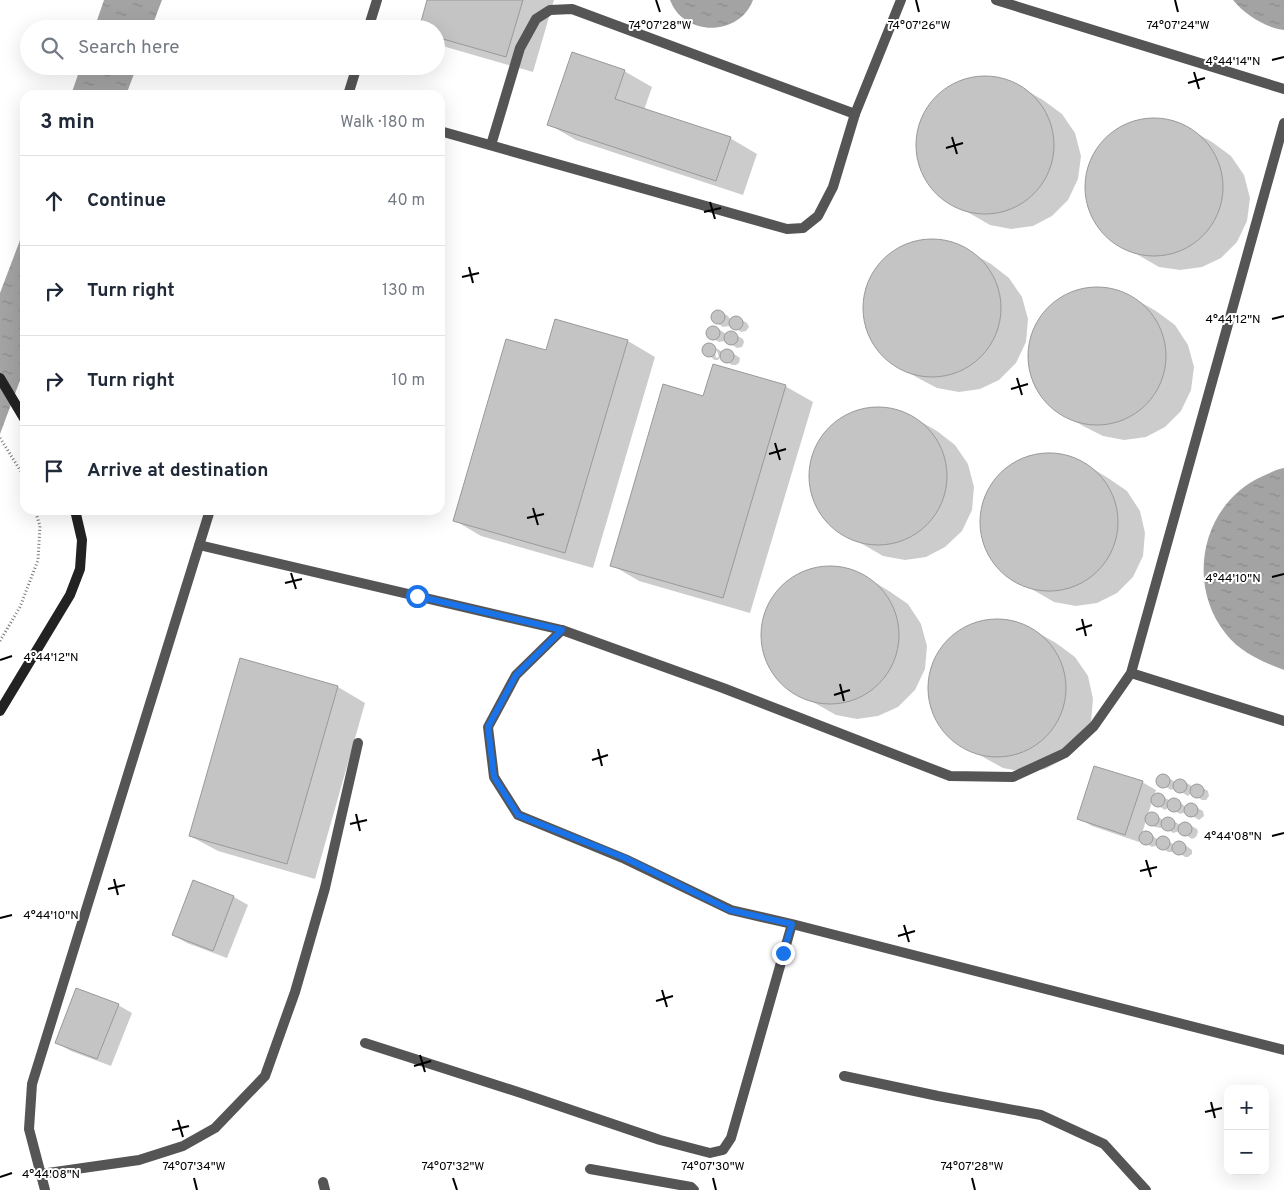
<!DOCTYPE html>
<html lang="en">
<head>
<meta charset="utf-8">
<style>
  :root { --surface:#fff; --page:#f6f6f7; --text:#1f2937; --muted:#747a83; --line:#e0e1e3 }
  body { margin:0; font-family:Overpass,sans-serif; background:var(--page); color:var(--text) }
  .controls { position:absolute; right:15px; bottom:15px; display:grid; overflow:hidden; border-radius:10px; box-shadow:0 5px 20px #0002 }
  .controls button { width:45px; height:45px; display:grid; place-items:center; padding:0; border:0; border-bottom:1px solid var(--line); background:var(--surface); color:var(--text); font:25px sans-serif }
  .stop { position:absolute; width:15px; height:15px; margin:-11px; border:4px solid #1a73e8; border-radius:50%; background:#fff }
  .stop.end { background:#1a73e8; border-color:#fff; box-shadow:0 1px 5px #0008 }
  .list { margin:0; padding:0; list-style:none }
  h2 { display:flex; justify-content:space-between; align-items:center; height:65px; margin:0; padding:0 20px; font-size:21px }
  h2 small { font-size:16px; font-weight:400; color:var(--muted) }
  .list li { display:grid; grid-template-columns:32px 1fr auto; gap:15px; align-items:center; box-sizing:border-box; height:90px; padding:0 20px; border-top:1px solid var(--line) }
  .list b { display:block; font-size:19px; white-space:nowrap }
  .list em { font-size:16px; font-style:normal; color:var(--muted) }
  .icon { flex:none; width:28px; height:28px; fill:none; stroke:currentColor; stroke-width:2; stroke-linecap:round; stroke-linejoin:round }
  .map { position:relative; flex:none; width:1284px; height:1190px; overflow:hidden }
  .search { position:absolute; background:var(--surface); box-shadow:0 5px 20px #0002; left:20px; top:20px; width:425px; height:55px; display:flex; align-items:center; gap:12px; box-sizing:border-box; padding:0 18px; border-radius:28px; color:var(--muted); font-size:19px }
  .panel { position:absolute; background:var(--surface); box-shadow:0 5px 20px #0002; left:20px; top:90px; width:425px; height:425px; border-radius:15px }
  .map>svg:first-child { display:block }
  .water { fill:url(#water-ripples) }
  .shadow { fill:#0003 }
  .building { fill:#c4c4c4; stroke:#999 }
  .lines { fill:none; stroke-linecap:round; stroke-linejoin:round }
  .path { stroke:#777; stroke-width:3; stroke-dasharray:1 2.5; stroke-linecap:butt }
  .service { stroke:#555; stroke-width:10 }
  .minor { stroke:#555; stroke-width:10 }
  .secondary { stroke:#222; stroke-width:10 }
  .route { stroke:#1a73e8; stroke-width:6 }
  .ticks { fill:none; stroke:#000; stroke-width:2 }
  .ticks-label { font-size:12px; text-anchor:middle; fill:#000; stroke:#fff; stroke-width:4; stroke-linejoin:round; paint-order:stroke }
</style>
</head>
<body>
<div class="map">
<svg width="1284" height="1190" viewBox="0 0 1284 1190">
  <defs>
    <pattern id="water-ripples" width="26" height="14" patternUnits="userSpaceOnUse" patternTransform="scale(1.25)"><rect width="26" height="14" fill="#a3a3a3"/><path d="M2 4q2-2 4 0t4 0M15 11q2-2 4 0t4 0" fill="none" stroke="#8b8b8b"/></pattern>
  </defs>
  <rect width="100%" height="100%" fill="#fff"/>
  <!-- water -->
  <path class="water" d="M104,0H162L151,29H94Z
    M670,0H753C739,37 684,37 670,0Z
    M1233,0H1284V30C1266,28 1244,14 1233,0Z
    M81,66H137L126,95H71Z
    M25,227V367L0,434V293Z
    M1284,468V670C1263,662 1241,653 1226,634C1185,583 1202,503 1263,476C1270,473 1277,469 1284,468Z"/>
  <!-- shadow -->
  <path class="shadow" d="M429,0H554L533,72L446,47L436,41V29Z
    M624,71L652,87L644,110L730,138L757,154L743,195L576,140L548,124Z
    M993,78L1015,84L1043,100L1062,114L1075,133L1081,156L1078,179L1068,200L1052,216L1033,226L1011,229L990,225L943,198L928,182L919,163L917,142L921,120L932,102L948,87L970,79Z
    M1162,120L1184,126L1212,142L1231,156L1244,175L1250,198L1247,221L1237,242L1221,258L1202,267L1180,270L1159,267L1140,256L1112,240L1097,224L1088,205L1086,183L1090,162L1101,144L1117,129L1139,121Z
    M941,241L963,248L991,264L1009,278L1022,297L1028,319L1026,342L1016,363L999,380L980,389L959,392L937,388L918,378L890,362L875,346L866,326L864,305L869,284L879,265L896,251L917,242Z
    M1106,289L1128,295L1156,311L1175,325L1188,345L1194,367L1191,390L1181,411L1165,427L1146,437L1124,440L1103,436L1083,426L1055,409L1041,394L1032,374L1030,353L1034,332L1045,313L1061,299L1083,290Z
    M715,312H721L728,316L730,319L729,326L723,327L713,320V315Z
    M737,317L747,323L749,327L746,331L741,332L731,325V320Z
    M556,321L628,341L655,357L593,568L481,536L454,520L546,352Z
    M714,327L725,333L726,337L729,333H732L743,339L744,342L742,347L737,348L726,341V338L724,341L719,342L712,338L708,332L709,329Z
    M707,345H710L714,347L716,358L719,357L716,348L721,351V354L724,351L728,350L740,358L739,363L736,365H732L722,359V355L718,360H715L705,353L704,348Z
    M785,386L813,402L750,613L639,581L612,565L704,397Z
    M886,408L909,415L937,431L955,445L968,464L974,487L972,510L962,531L945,547L926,557L905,560L883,556L864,545L836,529L821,513L812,494L810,472L815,451L826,433L842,418L863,409Z
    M1058,454L1080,461L1108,478L1127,491L1140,511L1145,533L1143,556L1133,577L1117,593L1097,603L1076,606L1054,602L1035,591L1007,575L993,560L984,540L981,518L986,498L997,479L1013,465L1034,456Z
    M839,568L861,574L889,591L908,604L921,624L927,646L925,669L915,690L898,707L878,716L857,719L836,715L788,688L774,673L765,653L762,632L767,611L778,592L794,578L816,569Z
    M1006,620L1028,627L1056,643L1075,657L1088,676L1093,699L1091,722L1081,742L1064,759L1045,769L1024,772L1003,768L983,757L955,741L940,725L932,706L929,684L934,663L945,645L961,630L983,621Z
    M338,687L365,703L315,879L218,851L190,836Z
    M1164,775L1175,782L1181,780L1192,786L1193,789L1194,786L1198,785L1208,791L1209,796L1206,800H1202L1191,793L1188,796L1175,788L1171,790L1159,783L1158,780L1161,776Z
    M1142,782L1156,790L1154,796L1159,795L1171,801L1176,799L1187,808L1192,805L1203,811L1204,816L1199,820L1186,812L1180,814L1169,807L1165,810L1152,802L1148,814L1153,813L1164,821L1166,819H1171L1180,825L1184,823L1190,825L1197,829L1198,832L1196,837L1192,839L1180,831L1173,833L1163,826L1161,828L1155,827L1146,820L1142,834L1145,832L1149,833L1158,840L1163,838L1176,846L1177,843H1182L1192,850V854L1188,857H1185L1175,850L1172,852H1168L1158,845L1152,847L1140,839L1139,842L1092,826L1078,818Z
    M194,882L234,897L248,905L227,958L187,943L173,935Z
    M118,1005L132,1013L111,1066L71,1051L57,1043Z"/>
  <!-- building -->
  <path class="building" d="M427,0H523L506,57L436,37V29H419Z
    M572,52L625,70L615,99L731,137L716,181L547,125Z
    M916 145a69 69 0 1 1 138 0a69 69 0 1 1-138 0Z
    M1085 187a69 69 0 1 1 138 0a69 69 0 1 1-138 0Z
    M863 308a69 69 0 1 1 138 0a69 69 0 1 1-138 0Z
    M1028 356a69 69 0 1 1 138 0a69 69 0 1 1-138 0Z
    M711 317a7 7 0 1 1 14 0a7 7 0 1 1-14 0Z
    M729 323a7 7 0 1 1 14 0a7 7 0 1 1-14 0Z
    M555,319L628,340L565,553L453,521L506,339L546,350Z
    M706 333a7 7 0 1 1 14 0a7 7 0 1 1-14 0Z
    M724 338a7 7 0 1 1 14 0a7 7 0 1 1-14 0Z
    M702 350a7 7 0 1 1 14 0a7 7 0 1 1-14 0Z
    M720 356a7 7 0 1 1 14 0a7 7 0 1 1-14 0Z
    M713,364L786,385L723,598L610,566L663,384L703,396Z
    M809 476a69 69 0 1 1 138 0a69 69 0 1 1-138 0Z
    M980 522a69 69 0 1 1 138 0a69 69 0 1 1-138 0Z
    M761 635a69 69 0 1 1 138 0a69 69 0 1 1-138 0Z
    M928 688a69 69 0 1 1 138 0a69 69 0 1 1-138 0Z
    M240,658L338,686L287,864L189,836Z
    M1094,766L1143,781L1125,835L1077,819Z
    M1156 781a7 7 0 1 1 14 0a7 7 0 1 1-14 0Z
    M1173 786a7 7 0 1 1 14 0a7 7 0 1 1-14 0Z
    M1190 791a7 7 0 1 1 14 0a7 7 0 1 1-14 0Z
    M1151 800a7 7 0 1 1 14 0a7 7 0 1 1-14 0Z
    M1167 805a7 7 0 1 1 14 0a7 7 0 1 1-14 0Z
    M1184 810a7 7 0 1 1 14 0a7 7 0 1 1-14 0Z
    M1145 819a7 7 0 1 1 14 0a7 7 0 1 1-14 0Z
    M1161 824a7 7 0 1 1 14 0a7 7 0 1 1-14 0Z
    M1178 829a7 7 0 1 1 14 0a7 7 0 1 1-14 0Z
    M1139 838a7 7 0 1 1 14 0a7 7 0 1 1-14 0Z
    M1156 843a7 7 0 1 1 14 0a7 7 0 1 1-14 0Z
    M1172 848a7 7 0 1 1 14 0a7 7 0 1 1-14 0Z
    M193,880L234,896L213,951L172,935Z
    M76,988L119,1004L97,1059L55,1043Z"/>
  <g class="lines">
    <!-- path -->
    <path class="path" d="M0,438L25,478
      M0,641L20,607L38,560L40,526L35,510"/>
    <!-- service -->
    <path class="service" d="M491,145L520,48L536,19L550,10L572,9L855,114
      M792,924L1284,1050
      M365,1043L524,1094L660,1140L710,1153L723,1150L731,1138L792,924L731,910L625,859L518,815L494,777L488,727L516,675L562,630
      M844,1076L938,1096L1041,1115L1104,1144L1146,1190
      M590,1169L691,1187L694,1190
      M41,1174L139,1160L183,1146L215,1128L265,1076L295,992L325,888L358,743
      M323,1182L325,1190"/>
    <!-- minor -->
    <path class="minor" d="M996,0L1284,89
      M368,29L377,0
      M348,95L357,66
      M1284,123L1131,673L1284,721
      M440,131L787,229L803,228L818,216L833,187L855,114L901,0
      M199,545L562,630L723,688L950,776L1013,777L1065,753L1094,726L1131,673
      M45,1190L29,1129L32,1084L210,510"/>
    <!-- secondary -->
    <path class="secondary" d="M0,378L25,420
      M0,711L70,595L80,569L82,540L75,510"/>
  </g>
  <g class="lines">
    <!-- route -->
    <path class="route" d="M417,596L562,630L516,675L488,727L494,777L518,815L625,858L730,910L792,924L783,953"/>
  </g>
  <!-- ticks -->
  <path class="ticks" d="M656,0L660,12M916,0L919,12M1175,0L1178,12M1272,60L1284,57M1194,72L1199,89M1188,83L1205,78M952,137L957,154M946,148L963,143M710,202L715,219M704,212L721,208M469,267L473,283M462,277L479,273M1272,319L1284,316M1017,378L1022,395M1011,389L1028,384M775,443L780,460M769,454L786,449M533,508L538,525M527,518L544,514M291,573L296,589M1272,577L1284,574M285,583L302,579M1082,619L1086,636M1076,630L1092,625M0,660L12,656M840,684L844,701M834,695L850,690M598,749L602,766M592,760L608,755M356,814L360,831M350,824L367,820M1272,836L1284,833M1146,860L1151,877M1140,871L1157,867M114,879L118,895M108,889L125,885M0,918L12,915M904,925L909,942M898,936L915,931M662,990L667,1007M656,1001L673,996M420,1055L425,1072M414,1066L431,1061M1211,1102L1215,1118M1205,1112L1222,1108M178,1120L183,1137M172,1130L189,1126M0,1177L12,1173M194,1178L197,1190M453,1178L457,1190M713,1178L716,1190M972,1178L975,1190"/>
  <g class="ticks-label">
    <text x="660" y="29">74°07'28"W</text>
    <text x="919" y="29">74°07'26"W</text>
    <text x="1178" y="29">74°07'24"W</text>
    <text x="1233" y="65">4°44'14"N</text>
    <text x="1233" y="323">4°44'12"N</text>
    <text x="1233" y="582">4°44'10"N</text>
    <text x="51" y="661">4°44'12"N</text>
    <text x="1233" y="840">4°44'08"N</text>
    <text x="51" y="919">4°44'10"N</text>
    <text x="194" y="1170">74°07'34"W</text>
    <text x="453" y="1170">74°07'32"W</text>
    <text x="713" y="1170">74°07'30"W</text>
    <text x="972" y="1170">74°07'28"W</text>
    <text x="51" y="1178">4°44'08"N</text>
  </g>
</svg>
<div class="controls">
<button>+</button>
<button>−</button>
</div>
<div class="stop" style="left:417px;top:596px"></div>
<div class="stop end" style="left:783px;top:953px"></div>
<div class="search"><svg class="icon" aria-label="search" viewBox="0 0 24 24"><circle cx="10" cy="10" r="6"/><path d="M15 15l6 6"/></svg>Search here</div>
<section class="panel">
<h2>3 min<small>Walk · 180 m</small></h2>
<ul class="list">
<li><svg class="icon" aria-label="ahead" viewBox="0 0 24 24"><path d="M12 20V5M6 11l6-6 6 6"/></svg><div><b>Continue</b></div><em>40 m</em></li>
<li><svg class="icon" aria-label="right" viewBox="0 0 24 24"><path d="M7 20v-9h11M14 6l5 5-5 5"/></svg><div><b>Turn right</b></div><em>130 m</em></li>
<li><svg class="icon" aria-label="right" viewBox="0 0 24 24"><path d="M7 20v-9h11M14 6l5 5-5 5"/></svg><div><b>Turn right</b></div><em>10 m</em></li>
<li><svg class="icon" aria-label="arrive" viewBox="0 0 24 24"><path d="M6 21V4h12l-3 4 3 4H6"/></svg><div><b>Arrive at destination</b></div></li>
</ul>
</section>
</div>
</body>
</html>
